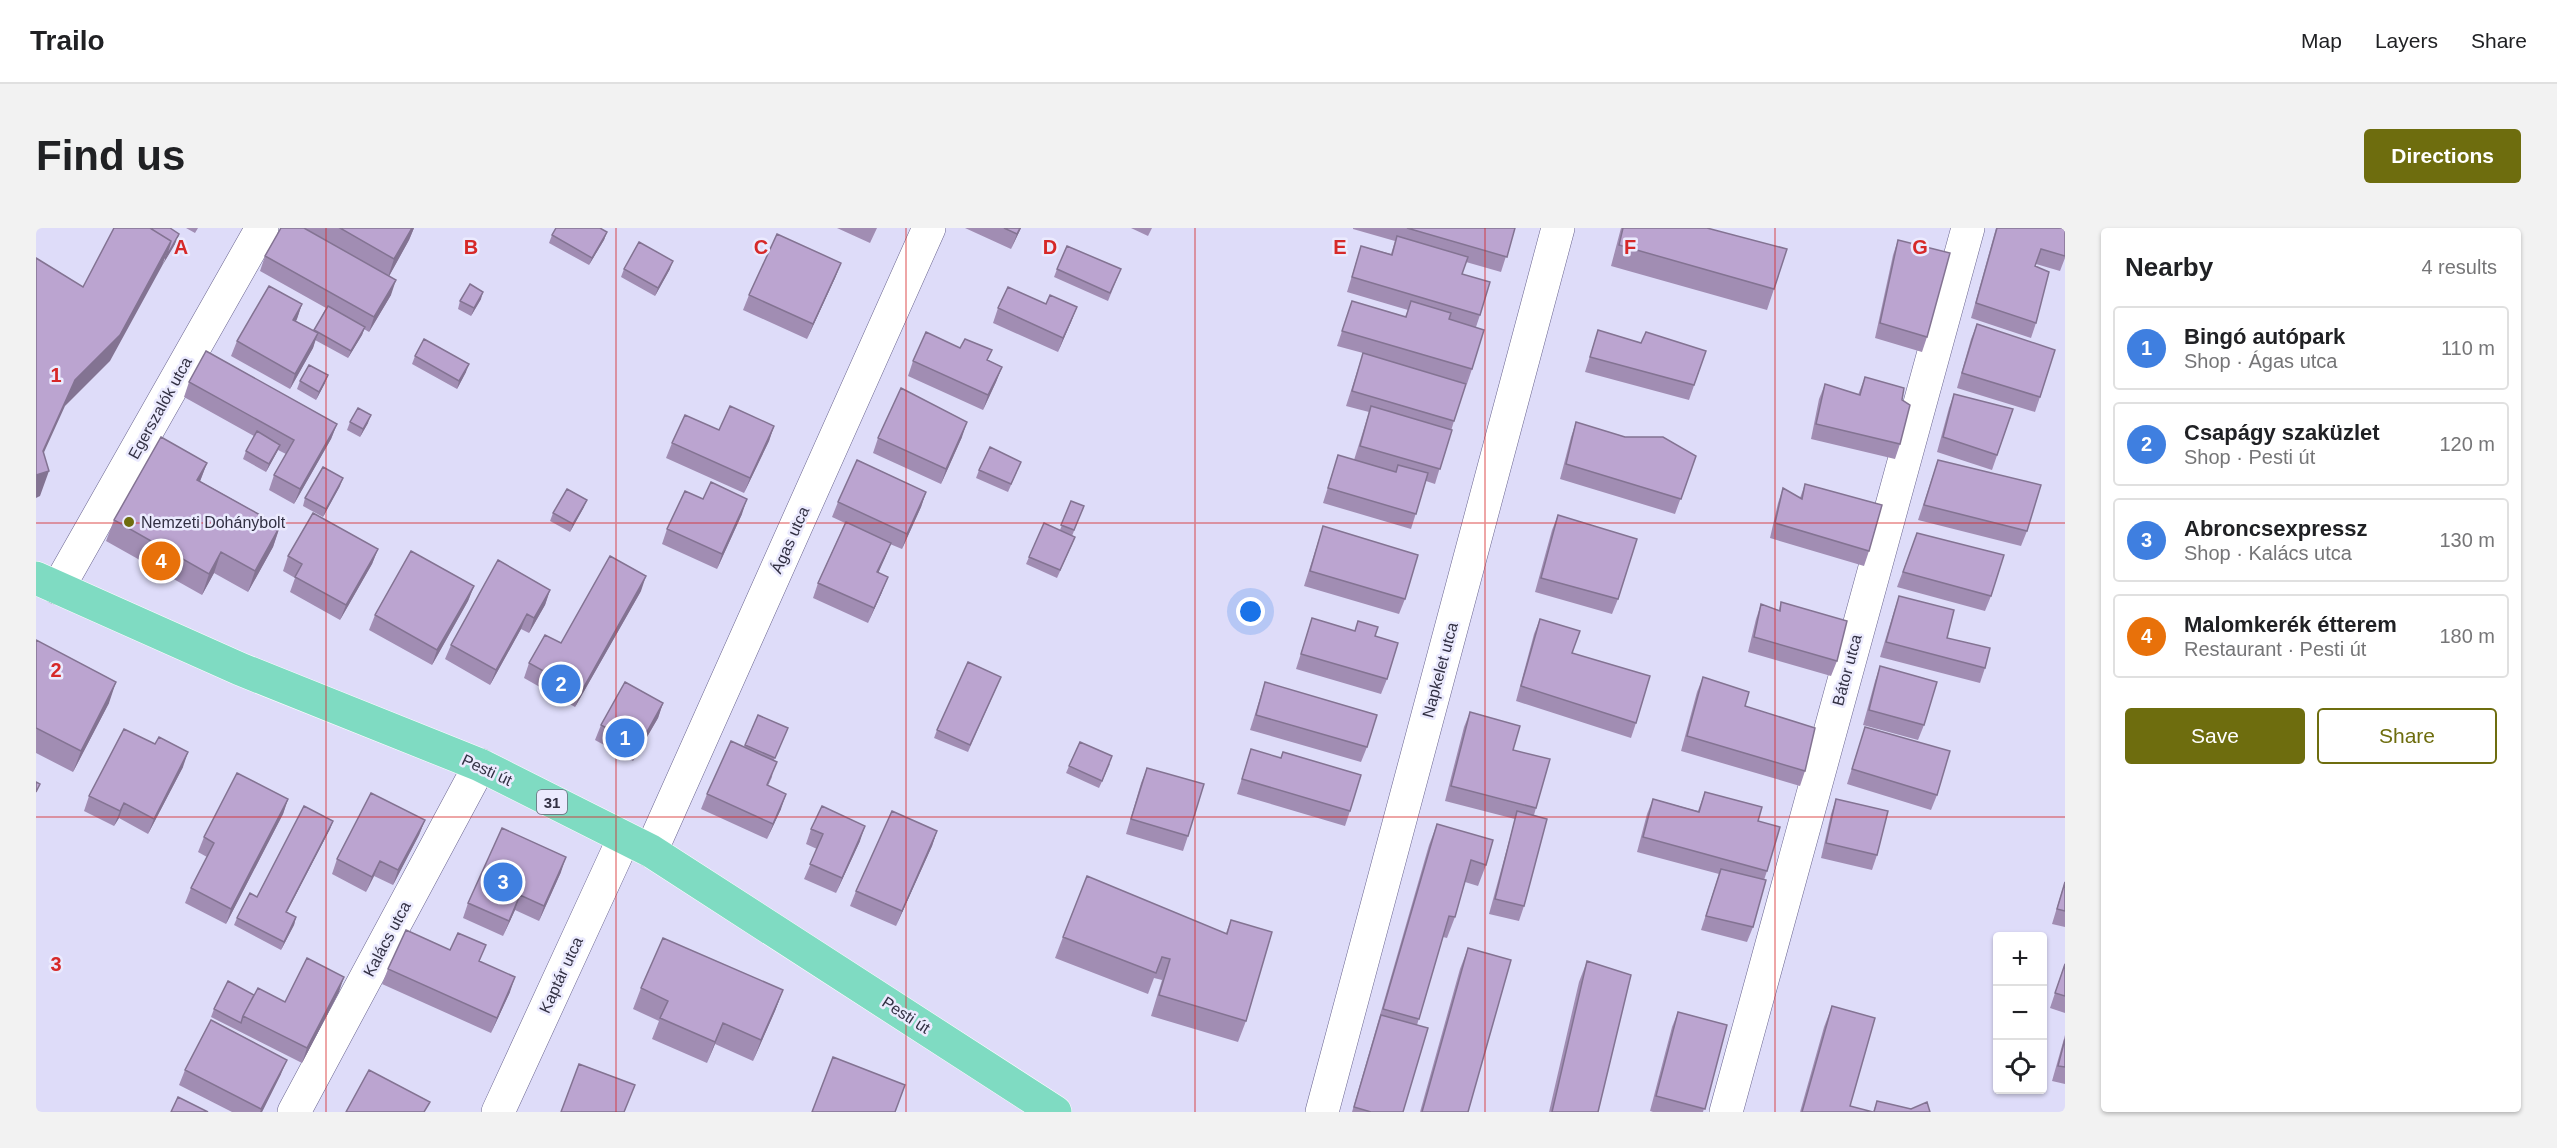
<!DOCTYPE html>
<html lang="en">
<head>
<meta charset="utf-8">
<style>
  :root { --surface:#fff; --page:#f2f2f2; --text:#202124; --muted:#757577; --line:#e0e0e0; --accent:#6e6d0e }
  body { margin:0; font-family:Helvetica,sans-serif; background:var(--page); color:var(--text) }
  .controls { position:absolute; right:18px; bottom:18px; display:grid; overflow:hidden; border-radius:6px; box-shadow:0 2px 4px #0004 }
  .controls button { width:54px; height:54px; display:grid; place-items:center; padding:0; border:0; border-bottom:2px solid var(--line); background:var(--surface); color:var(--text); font:30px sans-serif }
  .you { position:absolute; left:1215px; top:384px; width:21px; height:21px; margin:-15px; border:4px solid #fff; border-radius:50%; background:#1a73e8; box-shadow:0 0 0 9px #1a73e833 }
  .badge { display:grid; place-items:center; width:39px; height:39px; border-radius:50%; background:var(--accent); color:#fff; font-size:20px; font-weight:700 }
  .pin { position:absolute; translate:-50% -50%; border:3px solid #fff; box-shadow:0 2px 6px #0006 }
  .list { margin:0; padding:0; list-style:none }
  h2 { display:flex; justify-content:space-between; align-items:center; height:78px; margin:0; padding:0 24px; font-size:26px }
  h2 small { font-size:20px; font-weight:400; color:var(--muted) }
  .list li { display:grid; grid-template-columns:39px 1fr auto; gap:18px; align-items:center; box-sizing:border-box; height:84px; margin:0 12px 12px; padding:0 12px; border:2px solid var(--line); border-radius:6px }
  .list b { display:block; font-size:22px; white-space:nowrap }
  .list p { margin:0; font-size:20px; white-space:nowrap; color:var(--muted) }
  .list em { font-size:20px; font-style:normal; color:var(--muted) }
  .actions { display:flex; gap:12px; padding:18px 24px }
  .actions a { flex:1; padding:14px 0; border:2px solid var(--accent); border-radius:6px; text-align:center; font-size:21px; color:var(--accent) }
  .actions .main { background:var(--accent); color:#fff }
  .icon { flex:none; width:33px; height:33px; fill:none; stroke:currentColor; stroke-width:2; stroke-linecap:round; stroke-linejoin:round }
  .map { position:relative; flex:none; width:2029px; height:884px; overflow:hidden; border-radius:6px }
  header { display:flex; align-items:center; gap:36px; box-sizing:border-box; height:84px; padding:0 30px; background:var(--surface); border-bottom:2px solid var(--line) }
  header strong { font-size:28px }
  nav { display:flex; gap:33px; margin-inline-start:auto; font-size:21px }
  .intro { display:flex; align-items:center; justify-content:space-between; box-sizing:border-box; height:144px; padding:0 36px }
  h1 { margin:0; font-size:42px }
  .button { padding:15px 27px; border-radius:6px; background:var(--accent); color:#fff; font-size:21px; font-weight:700 }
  main { display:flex; gap:36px; padding:0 36px }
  aside { flex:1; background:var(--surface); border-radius:6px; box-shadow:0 2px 4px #0004 }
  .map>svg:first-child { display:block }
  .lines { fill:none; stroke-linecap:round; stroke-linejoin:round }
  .street-casing { stroke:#68638e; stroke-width:34 }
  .primary-casing { stroke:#fff; stroke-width:34 }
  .street { stroke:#fff; stroke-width:33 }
  .primary { stroke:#7fdbc2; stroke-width:33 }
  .wall { fill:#a18db3 }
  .shaded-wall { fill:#837392 }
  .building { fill:#bba4d0; stroke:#837392; stroke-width:1.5 }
  .grid { fill:none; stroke:#d62828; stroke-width:1.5; stroke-opacity:0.55 }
  .poi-dot { fill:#6e6d0e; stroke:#ebeafe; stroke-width:2 }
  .labels { text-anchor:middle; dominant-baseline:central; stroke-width:5; stroke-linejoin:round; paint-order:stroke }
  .shield { fill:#ebeafe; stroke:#6a687b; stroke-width:1.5 }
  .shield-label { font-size:15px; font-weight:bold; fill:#323043 }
  .street-label { font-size:16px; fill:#323043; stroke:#ebeafe }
  .poi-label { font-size:16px; fill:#323043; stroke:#ebeafe; text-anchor:start }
  .grid-label { font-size:20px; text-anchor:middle; font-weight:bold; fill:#d62828; stroke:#ebeafe; stroke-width:5; stroke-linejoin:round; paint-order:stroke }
</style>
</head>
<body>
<header>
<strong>Trailo</strong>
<nav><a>Map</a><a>Layers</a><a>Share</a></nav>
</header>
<div class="intro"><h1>Find us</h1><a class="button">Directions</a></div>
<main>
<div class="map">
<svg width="2029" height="884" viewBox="0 0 2029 884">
  <rect width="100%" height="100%" fill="#dedcf9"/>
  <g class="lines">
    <defs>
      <path id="street" d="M22,360L226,0
        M615,623L893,0
        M258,884L444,537
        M462,884L588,610
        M1286,884L1522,0
        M1690,884L1932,0"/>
      <path id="primary" d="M0,350L204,441L444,537L615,623L1019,884"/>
    </defs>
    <!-- street casing -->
    <use href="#street" class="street-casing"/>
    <!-- primary casing -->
    <use href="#primary" class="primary-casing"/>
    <!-- street -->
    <use href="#street" class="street"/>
    <!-- primary -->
    <use href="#primary" class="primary"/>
  </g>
  <!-- wall -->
  <path class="wall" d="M150,0H162L159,5Z
    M245,0H378L373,12L353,48L355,67L333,104L328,101L326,107L312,130L279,112L277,120L254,161L195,128L201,113L266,76L260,93L278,103L290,80L224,43L229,28Z
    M801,0H841L834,15Z
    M929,0H985L975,21Z
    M1095,0H1116L1112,8Z
    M1317,0H1479L1465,44L1430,34L1426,46L1444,87L1440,99L1436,141L1431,156L1386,143L1418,193L1399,256L1390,253L1375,301L1287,275L1302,227L1318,232L1333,184L1310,178L1327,125L1301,118L1316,73L1369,89L1372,82L1311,64L1325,18L1355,26L1359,13L1317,1Z
    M1585,0H1671L1738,61L1731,82L1575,38Z
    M1960,0H2029V30L2024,43L2000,36L1999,38L2000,95L1995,110L1935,90Z
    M571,4L568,12L553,37L513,15L516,7Z
    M1862,12L1891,109L1886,124L1839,110L1857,27Z
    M805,35L799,50L771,111L707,82L713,67Z
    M588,41H634L619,68L585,49Z
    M1021,41H1085L1072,73L1018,49Z
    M445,71L435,88L422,81L424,73Z
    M1010,76L1041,79L1035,94L1022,124L957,95L962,80Z
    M1941,96L2004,169L1999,184L1921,160L1935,111Z
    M1562,102L1605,115L1670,123L1653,172L1549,144Z
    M379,128L430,144L421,161L376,136Z
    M952,132L966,139L960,154L947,182L872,148L877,133Z
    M1829,149L1864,216L1859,231L1775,211L1783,171L1789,156L1822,167Z
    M264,153L289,155L280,172L261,161Z
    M153,154L301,196L295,211L258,276L233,262L238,247L250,226L242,222L230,244L207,231L210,223L218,208L148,169Z
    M1918,166L1977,181L1956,242L1901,224L1913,180Z
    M314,194L332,195L324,209L311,202Z
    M1540,194L1589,209L1660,228L1639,286L1524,251L1535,209Z
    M738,198L733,213L708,265L630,230L636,215L683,202Z
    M926,209L905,256L837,225L842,210Z
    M1902,232L1991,303L1985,318L1882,292Z
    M985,234L972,264L940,250L943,242Z
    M171,235L164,253L244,298L237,319L212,364L178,345L166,367L70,313L78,292Z
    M1769,256L1833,323L1828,338L1734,310L1742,275L1747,260L1764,270Z
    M304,258L287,289L267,278L269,270Z
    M890,264L885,279L866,321L854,316L842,345L846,364L832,395L777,370L782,355L809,295L796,289L802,274Z
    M1035,273L1048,278L1036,308L1039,309L1036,317L1021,350L990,336L993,329L1024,302Z
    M548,279L534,304L514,293L517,285Z
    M706,286L681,341L626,316L631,301Z
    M1522,287L1582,371L1576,386L1499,364L1516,302Z
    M1287,298L1369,371L1363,386L1268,358Z
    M1881,305L1955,368L1949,383L1861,359Z
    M342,321L336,336L304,392L254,364L259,350L247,343L252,328Z
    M438,358L432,373L396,437L333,402L339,387Z
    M514,362L509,377L493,405L485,401L454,457L409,431L415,417Z
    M605,363L539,479L488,450L493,435L525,415Z
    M1863,368L1911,410L1949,440L1944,455L1844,429L1858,383Z
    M1745,374L1801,433L1795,448L1712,424L1720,391L1725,376L1743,382Z
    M1276,390L1319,403L1322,393L1339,408L1351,451L1345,466L1260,441Z
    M1504,391L1536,425L1600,495L1595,510L1480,473L1498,406Z
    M0,412L73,475L37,544L0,525Z
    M1844,438L1888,497L1882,512L1827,497L1839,453Z
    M1667,449L1709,478L1769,543L1764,558L1645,523L1661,464Z
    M1229,454L1331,519L1325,534L1214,502Z
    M962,456L932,524L898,510L901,502Z
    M627,475L622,490L597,533L559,512L565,497Z
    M1434,484L1477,522L1500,580L1498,587L1488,678L1483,693L1453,686L1479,591L1409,573L1428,499Z
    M722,487L752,500L738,532L736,549L732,558L745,581L731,611L665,581L671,566L708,519Z
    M1829,499L1901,567L1895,582L1811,556Z
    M119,516L147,539L112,606L83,590L78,598L48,583L53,568Z
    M1215,521L1314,583L1309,598L1201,566Z
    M1074,536L1063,560L1030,545L1033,538Z
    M1111,540L1152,608L1147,623L1090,606L1105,555Z
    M1669,564L1722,593L1731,643L1728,652L1717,699L1711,714L1665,702L1683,646L1601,624L1611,586L1617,571L1662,583Z
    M252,571L247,586L190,696L149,675L155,660L171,629L162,624L168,609Z
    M1800,571L1841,627L1836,642L1785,630L1795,586Z
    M389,592L383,607L357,657L338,648L330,664L296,646L301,631Z
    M297,593L294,601L251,684L260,689L258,697L245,722L198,697L201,690Z
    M1401,596L1450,637L1442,658L1429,654L1419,689L1411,710L1407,709L1381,797L1367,884H1316L1393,617Z
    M775,601L824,613L800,665L768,651L781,621L770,616Z
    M901,603L896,618L860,698L814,678L820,663Z
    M525,644L503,693L479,682L467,708L427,690L432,675Z
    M2029,653V699L2016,696Z
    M1195,692L1210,793L1202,814L1115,788L1126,752L1118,750L1112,766L1019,730L1027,709L1190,705Z
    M1432,720V884H1384L1424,741Z
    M414,722L444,734L474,764L455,805L346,756L352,741Z
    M1551,733L1562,884H1513L1543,754Z
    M2029,735V785L2014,780Z
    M605,760L747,762L739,783L717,833L679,816L671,835L616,811L623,793L597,781Z
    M303,764L266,835L175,789L178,781L218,767L249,774Z
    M1796,778L1814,878L1837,884L1841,873L1875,881L1894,884H1764L1788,799Z
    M1642,784L1691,797L1667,884H1617L1614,883L1636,799Z
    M2029,807V856L2016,853Z
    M149,842L245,846L226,884H196L143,857Z"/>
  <!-- shaded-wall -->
  <path class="shaded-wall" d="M376,0H378L373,12L351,52L358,31Z
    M984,0H985L975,21L981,6Z
    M571,4L568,12L553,37L556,30Z
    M143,6L141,13L126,38L129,31Z
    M135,13L126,38L74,133L29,178L0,242L7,223L39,152Z
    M637,33L634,41L619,68L622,60Z
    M805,35L799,50L771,111L777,96Z
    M360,52L355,67L333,104L338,89Z
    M447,64L445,71L435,88L438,80Z
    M266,76L261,91L252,107L257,92Z
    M1041,79L1035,94L1022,124L1027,110Z
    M329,99L326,107L312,130L315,123Z
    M282,105L277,120L254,161L259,146Z
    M433,136L430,144L421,161L423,153Z
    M966,139L960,154L947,182L952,167Z
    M292,147L289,155L280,172L283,164Z
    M335,187L332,195L324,209L327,201Z
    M931,194L926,209L905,256L910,241Z
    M301,196L295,211L258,276L264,261Z
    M738,198L733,213L708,265L714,250Z
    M244,217L241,224L230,244L233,236Z
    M171,235L163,256L161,252Z
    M13,243L4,268L0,270V247Z
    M307,250L304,258L287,289L290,281Z
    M890,264L885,279L866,321L871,306Z
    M711,271L706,286L681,341L686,326Z
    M551,272L548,279L534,304L537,296Z
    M244,298L237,319L212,364L219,343Z
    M855,315L849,330L836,359L841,344Z
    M342,321L336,336L304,392L310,377Z
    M185,324L178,345L166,367L173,346Z
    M610,348L605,363L539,479L545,464Z
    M852,349L846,364L832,395L838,380Z
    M438,358L432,373L396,437L401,422Z
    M514,362L509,377L493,405L498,390Z
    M491,386L485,401L454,457L460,442Z
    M80,454L73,475L37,544L45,523Z
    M627,475L622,490L597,533L603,518Z
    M152,524L147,539L112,606L118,591Z
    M750,566L745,581L731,611L737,596Z
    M252,571L247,586L190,696L195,681Z
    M88,575L83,590L78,598L84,583Z
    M389,592L383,607L357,657L362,642Z
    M297,593L294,601L247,691L250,684Z
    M829,598L824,613L800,665L806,650Z
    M901,603L896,618L860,698L866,683Z
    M530,629L525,644L503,693L508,678Z
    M344,633L338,648L330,664L336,649Z
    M484,667L479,682L467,708L473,693Z
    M260,689L258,697L245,722L248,714Z
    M308,749L303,764L266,835L271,820Z
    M479,749L474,764L455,805L461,790Z
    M747,762L739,783L717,833L725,812Z
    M687,795L679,816L671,835L679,814Z
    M251,832L245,846L226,884H224Z"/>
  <!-- building -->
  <path class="building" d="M78,0H114L135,13L84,107L39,152L7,223L13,243L0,247V30L47,59Z
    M114,0H134L143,6L129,31L135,13Z
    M245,0H268L360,52L338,89L229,28Z
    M304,0H376L358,31Z
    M520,0H564L571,4L556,30L516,7Z
    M968,0H984L981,6Z
    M1371,0H1479L1471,29Z
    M1587,0H1671L1751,21L1738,61L1583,17Z
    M1961,0H2029V28L2005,21L1999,38L2013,44L2000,95L1940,75Z
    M741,6L805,35L777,96L713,67Z
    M1361,8L1432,29L1426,46L1454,54L1444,87L1316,49L1325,18L1356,27Z
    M1862,12L1914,25L1891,109L1844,95Z
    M603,14L637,33L622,60L588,41Z
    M1031,18L1085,41L1074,65L1021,41Z
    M434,56L447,64L438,80L424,73Z
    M233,58L266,76L257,92L282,105L259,146L201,113Z
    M972,59L1010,76L1014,67L1041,79L1027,110L962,80Z
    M1316,73L1370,89L1375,73L1415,85L1413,91L1448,102L1436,141L1306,103Z
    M292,78L329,99L315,123L278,102Z
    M1941,96L2019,122L2004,169L1926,145Z
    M1562,102L1605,115L1610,104L1670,123L1658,157L1554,129Z
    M890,104L924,120L929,111L956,122L951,132L966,139L952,167L877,133Z
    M388,111L433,136L423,153L379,128Z
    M170,123L301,196L264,261L238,247L258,212L153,154Z
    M1327,125L1430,156L1418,193L1316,163Z
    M273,137L292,147L283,164L264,153Z
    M1829,149L1868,160L1866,172L1874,177L1864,216L1780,196L1789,156L1824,167Z
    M865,160L931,194L910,241L842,210Z
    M1918,166L1977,181L1961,227L1907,209Z
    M694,178L738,198L714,250L636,215L649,187L683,202Z
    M1335,178L1416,202L1404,241L1324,218Z
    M322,180L335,187L327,201L314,194Z
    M1540,194L1589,209H1627L1660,228L1645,271L1530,236Z
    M221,203L244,217L233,236L210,223Z
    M125,209L171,235L161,252L244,298L219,343L185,324L173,346L78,292Z
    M954,219L985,234L975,256L943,242Z
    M1302,227L1360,244L1362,237L1392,245L1380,286L1292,260Z
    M821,232L890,264L871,306L802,274Z
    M1902,232L2005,257L1991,303L1888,277Z
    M287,239L307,250L290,281L269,270Z
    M675,254L711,271L686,326L631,301L649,263L667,271Z
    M1769,256L1846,277L1833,323L1739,295L1747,260L1766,271Z
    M531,261L551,272L537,296L517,285Z
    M1035,273L1048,278L1038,302L1025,297Z
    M277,285L342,321L310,377L259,349L266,336L252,328Z
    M1522,287L1601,311L1582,371L1505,350Z
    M810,294L855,315L841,344L852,349L838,380L782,355Z
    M1008,295L1039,309L1024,342L993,329Z
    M1287,298L1382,327L1369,371L1274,343Z
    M1881,305L1968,327L1955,368L1867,344Z
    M375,323L438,358L401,422L339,387Z
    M574,328L610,348L545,464L493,435L509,407L525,415Z
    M462,332L514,362L498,390L491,386L460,442L415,417Z
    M1863,368L1918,382L1911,410L1954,420L1949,440L1850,414Z
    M1745,374L1811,393L1801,433L1718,409L1725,376L1744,383Z
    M1276,390L1319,403L1322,393L1342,399L1339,408L1362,415L1351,451L1265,426Z
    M1504,391L1544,403L1536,425L1614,448L1600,495L1485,458Z
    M0,412L80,454L45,523L0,500Z
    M932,434L965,449L934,517L901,502Z
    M1844,438L1901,454L1888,497L1833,482Z
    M1667,449L1713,464L1709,478L1779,500L1769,543L1651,508Z
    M589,454L627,475L603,518L565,497Z
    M1229,454L1341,487L1331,519L1220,487Z
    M1434,484L1484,498L1477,522L1514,531L1500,580L1415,558Z
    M722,487L752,500L739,530L709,517Z
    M1829,499L1914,523L1901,567L1816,541Z
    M88,501L119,516L123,509L152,524L118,591L88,575L84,583L53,568Z
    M695,513L741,534L731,557L750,566L737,596L671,566Z
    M1044,514L1076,528L1066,553L1033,538Z
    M1215,521L1245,530L1247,524L1325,547L1314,583L1206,551Z
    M1111,540L1168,556L1152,608L1095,591Z
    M201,545L252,571L195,681L155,660L178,615L168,609Z
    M0,554L4,556L0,564Z
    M1669,564L1726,579L1722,593L1744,599L1731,643L1607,609L1617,571L1663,584Z
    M335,565L389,592L362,642L344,633L336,649L301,631Z
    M1800,571L1852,583L1841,627L1790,615Z
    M268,578L297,593L250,684L260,689L248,714L201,690L214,665L221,669Z
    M786,578L829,598L806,650L774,636L787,606L775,601Z
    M856,583L901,603L866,683L820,663Z
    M1481,583L1511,591L1488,678L1459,671Z
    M1401,596L1457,612L1450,637L1435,632L1419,689L1413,688L1383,791L1347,781Z
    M466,600L530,629L508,678L484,667L473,693L432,675Z
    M1685,641L1730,652L1717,699L1670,688Z
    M1051,648L1191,706L1195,692L1236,704L1210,793L1123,767L1134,731L1126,729L1120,745L1027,709Z
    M2029,654V683L2021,681Z
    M370,702L414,722L422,705L450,717L443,733L479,749L461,790L352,741Z
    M627,710L747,762L725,812L687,795L679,814L624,790L632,773L605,760Z
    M1432,720L1475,732L1432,884H1386Z
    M271,730L308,749L271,820L207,788L222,760L249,774Z
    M1551,733L1595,747L1562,884H1516Z
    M2029,736V768L2019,765Z
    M192,753L218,767L207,788L205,795L178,781Z
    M1796,778L1839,790L1814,878L1837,884H1766Z
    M1642,784L1691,797L1669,881L1620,868Z
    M1345,787L1392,800L1367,884H1335L1318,879Z
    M175,792L251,832L225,881L149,842Z
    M2029,811V839L2022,838Z
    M797,829L869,857L859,884H776Z
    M543,836L599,857L588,884H525Z
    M333,842L394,874L388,884H310Z
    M142,869L172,884H135Z
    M1841,873L1875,881L1891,874L1894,884H1838Z"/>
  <!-- grid -->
  <path class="grid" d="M290,0V884M580,0V884M870,0V884M1159,0V884M1449,0V884M1739,0V884M0,295H2029M0,589H2029"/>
  <!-- markers -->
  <circle class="poi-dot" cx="93" cy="294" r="6"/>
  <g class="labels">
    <!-- shield labels -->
    <rect class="shield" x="501" y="562" width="30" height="24" rx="4.5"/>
    <g class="shield-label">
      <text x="516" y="574">31</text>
    </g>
    <!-- street labels -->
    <g class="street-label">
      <text transform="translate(124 180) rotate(-61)">Egerszalók utca</text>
      <text transform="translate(754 312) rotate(-66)">Ágas utca</text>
      <text transform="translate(1404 442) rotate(-75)">Napkelet utca</text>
      <text transform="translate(1811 442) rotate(-75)">Bátor utca</text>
      <text transform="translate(451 542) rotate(25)">Pesti út</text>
      <text transform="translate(351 711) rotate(-62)">Kalács utca</text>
      <text transform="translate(525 747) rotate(-65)">Kaptár utca</text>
      <text transform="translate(870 787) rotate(33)">Pesti út</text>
    </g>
    <!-- poi labels -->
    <g class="poi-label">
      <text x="105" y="294">Nemzeti Dohánybolt</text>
    </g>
  </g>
  <g class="grid-label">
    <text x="145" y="26">A</text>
    <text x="435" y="26">B</text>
    <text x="725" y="26">C</text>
    <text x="1014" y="26">D</text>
    <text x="1304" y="26">E</text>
    <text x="1594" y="26">F</text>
    <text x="1884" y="26">G</text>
    <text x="20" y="154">1</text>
    <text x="20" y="449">2</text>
    <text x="20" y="743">3</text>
  </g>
</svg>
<div class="controls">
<button>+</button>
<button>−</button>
<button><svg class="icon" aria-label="locate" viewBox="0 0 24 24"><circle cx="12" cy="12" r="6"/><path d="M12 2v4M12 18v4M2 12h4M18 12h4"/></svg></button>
</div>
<div class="you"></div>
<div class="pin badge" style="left:589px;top:510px;background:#3f7fe0">1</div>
<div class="pin badge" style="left:525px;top:456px;background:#3f7fe0">2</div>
<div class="pin badge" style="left:467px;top:654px;background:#3f7fe0">3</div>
<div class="pin badge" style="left:125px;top:333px;background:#e8710a">4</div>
</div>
<aside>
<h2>Nearby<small>4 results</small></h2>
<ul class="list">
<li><span class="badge" style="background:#3f7fe0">1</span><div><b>Bingó autópark</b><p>Shop · Ágas utca</p></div><em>110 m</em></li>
<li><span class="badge" style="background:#3f7fe0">2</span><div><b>Csapágy szaküzlet</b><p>Shop · Pesti út</p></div><em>120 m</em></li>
<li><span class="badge" style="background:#3f7fe0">3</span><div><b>Abroncsexpressz</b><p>Shop · Kalács utca</p></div><em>130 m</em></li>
<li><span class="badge" style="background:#e8710a">4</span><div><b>Malomkerék étterem</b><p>Restaurant · Pesti út</p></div><em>180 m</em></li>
</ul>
<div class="actions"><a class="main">Save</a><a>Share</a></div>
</aside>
</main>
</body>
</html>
